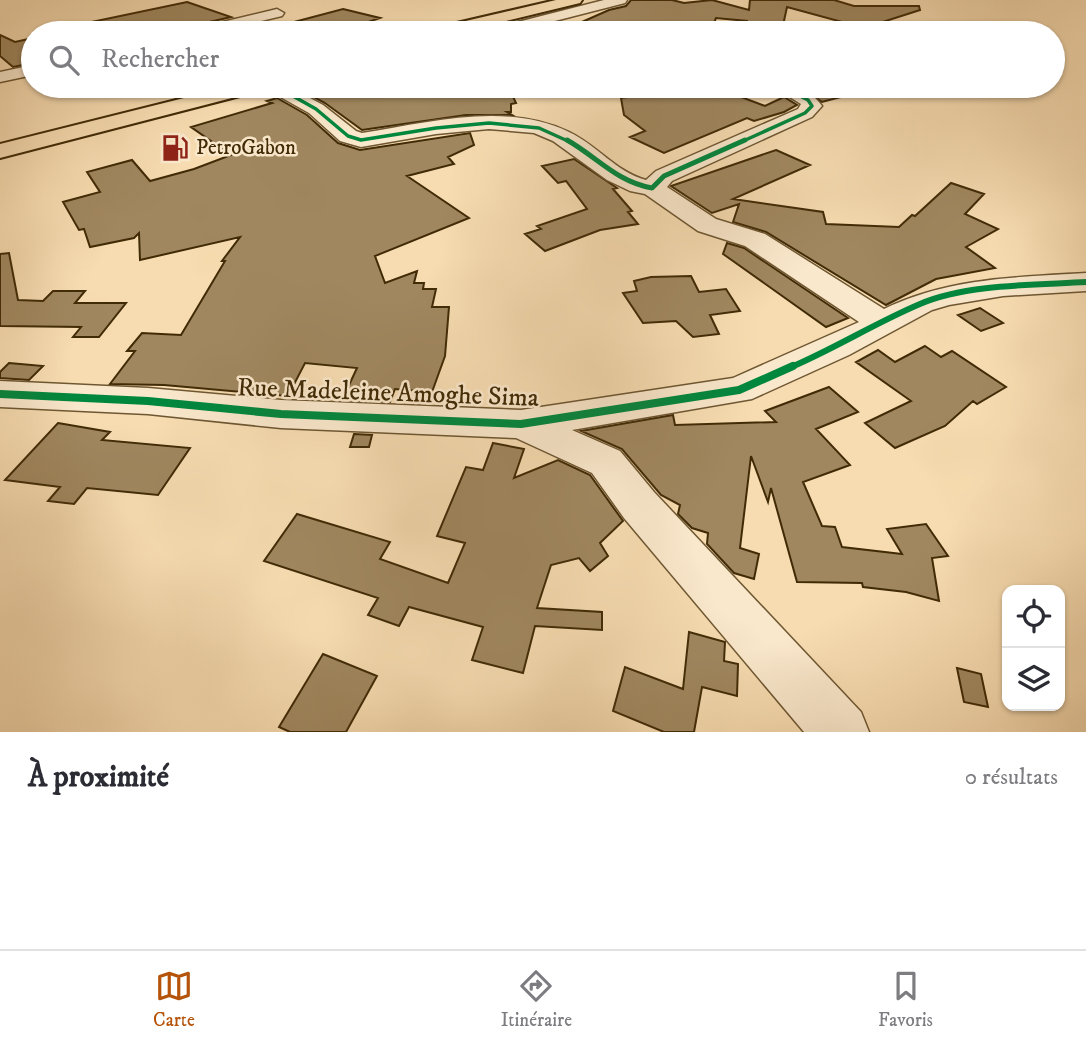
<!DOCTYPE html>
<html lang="fr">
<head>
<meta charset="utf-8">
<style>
  :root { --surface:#fff; --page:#f2f2f3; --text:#2b2b33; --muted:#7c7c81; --line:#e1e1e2; --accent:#b45309 }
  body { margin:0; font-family:"IM FELL DW Pica",serif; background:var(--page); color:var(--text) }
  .controls { position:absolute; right:21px; bottom:21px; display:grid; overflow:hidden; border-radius:14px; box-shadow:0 2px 5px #0004 }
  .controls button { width:63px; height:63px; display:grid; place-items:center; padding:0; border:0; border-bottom:2px solid var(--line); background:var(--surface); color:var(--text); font:35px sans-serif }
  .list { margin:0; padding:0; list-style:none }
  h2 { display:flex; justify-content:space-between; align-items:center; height:91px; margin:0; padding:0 28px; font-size:30px }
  h2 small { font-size:23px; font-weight:400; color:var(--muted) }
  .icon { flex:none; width:38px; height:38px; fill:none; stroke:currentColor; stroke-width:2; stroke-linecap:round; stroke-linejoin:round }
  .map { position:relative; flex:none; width:1086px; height:732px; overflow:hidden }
  .search { position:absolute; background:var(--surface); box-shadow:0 2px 5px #0004; left:21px; right:21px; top:21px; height:77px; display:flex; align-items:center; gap:18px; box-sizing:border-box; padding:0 24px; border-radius:38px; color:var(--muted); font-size:26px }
  .sheet { height:217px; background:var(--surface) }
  nav { display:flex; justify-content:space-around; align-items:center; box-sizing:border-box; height:98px; border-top:2px solid var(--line); background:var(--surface); font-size:19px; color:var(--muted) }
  nav a { display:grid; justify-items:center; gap:4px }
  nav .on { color:var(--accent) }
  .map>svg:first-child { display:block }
  .building { fill:#a0875f; stroke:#412b07; stroke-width:2 }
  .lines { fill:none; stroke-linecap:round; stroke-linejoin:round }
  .minor-casing { stroke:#6e5732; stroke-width:3 }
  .highway-casing { stroke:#412b07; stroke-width:4 }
  .minor { fill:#fae8cc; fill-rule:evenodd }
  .highway { fill:#f7dcb1; fill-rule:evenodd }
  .cycleway-far3-casing { stroke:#fae8cc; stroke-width:6 }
  .cycleway-far2-casing { stroke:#fae8cc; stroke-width:9 }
  .cycleway-far1-casing { stroke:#fae8cc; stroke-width:10 }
  .cycleway-casing { stroke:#fae8cc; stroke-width:12 }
  .cycleway-far3 { stroke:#00873e; stroke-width:3.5 }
  .cycleway-far2 { stroke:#00873e; stroke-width:5 }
  .cycleway-far1 { stroke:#00873e; stroke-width:6 }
  .cycleway { stroke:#00873e; stroke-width:8 }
  .labels { text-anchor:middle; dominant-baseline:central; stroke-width:5; stroke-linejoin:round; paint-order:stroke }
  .far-poi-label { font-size:21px; fill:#412b07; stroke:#fae8cc; text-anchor:start }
  .street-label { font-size:26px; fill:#412b07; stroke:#fae8cc }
</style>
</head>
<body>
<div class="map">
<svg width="1086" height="732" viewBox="0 0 1086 732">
  <rect width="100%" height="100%" fill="#f7dcb1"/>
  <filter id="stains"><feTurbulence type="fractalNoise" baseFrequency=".00286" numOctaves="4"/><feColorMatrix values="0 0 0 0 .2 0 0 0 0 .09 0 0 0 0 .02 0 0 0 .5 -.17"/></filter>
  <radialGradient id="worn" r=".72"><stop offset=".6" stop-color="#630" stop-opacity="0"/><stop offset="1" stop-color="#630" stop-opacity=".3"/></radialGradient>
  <!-- building -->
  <path class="building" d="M631,0H672L684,3L712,0L749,10L750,0H834L854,6H919L920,10L864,28L787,7L782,30L747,23V21L716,18L713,25L702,33H557L609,10L626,6Z
    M187,2L231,17L188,27L183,33H166L150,27L125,33H78L77,25Z
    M343,9L380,18L368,22L388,27L387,33H276L275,27Z
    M0,35L15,42L33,38V63L13,67L0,56Z
    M317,86H508L516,103L511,104V112H507L512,115H466L362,130L325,103L301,90Z
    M699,86L720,95L728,92L765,106L784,97L797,105L784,112L754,121L747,118L664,153L630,137L645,131L624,115L621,98Z
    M807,86H859L860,92L822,102L803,88Z
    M277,98L307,115L338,143L360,150L470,133L474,145L448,157L454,164L407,176L469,218L375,256L385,283L417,271L414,283H424L423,289H436L432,307H449L445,356L432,392L395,389L390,402L342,400L357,368L305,363L288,396L164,385L110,384L135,351H127L142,333L181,335L225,261H222L240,237L140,260L139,233L134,238L90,247L84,229L79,230L63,202L100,192L87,172L132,160L150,181L194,169L231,155L191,127L272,103L267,101Z
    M776,150L810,165L733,199L823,212L826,224L899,227L912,215L915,216L951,183L984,194L965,214L998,229L966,247L995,268L936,279L886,305L766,232L733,222L739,204L712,213L671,186Z
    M574,159L617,188L613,189L632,211L628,212L638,224L600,230L545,251L525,234L541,229L537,226L587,209L566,181L558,183L542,166Z
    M727,243L744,248L848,318L826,327L723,254Z
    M9,253L18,300L43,301L53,291H85L75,303H126L99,337H73L81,327L0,326V254Z
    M691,276L699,292L726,289L740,311L710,315L719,334L693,337L676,321L643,323L623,293L637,291L634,281L651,277Z
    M980,308L1003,323L981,331L958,315Z
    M925,346L941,357L952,351L1006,387L977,404L973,401L945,426L895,448L865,423L911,401L856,362L878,350L895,362Z
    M9,363L43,366L29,380L0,378V372Z
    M829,387L858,412L816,429L850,465L803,482L822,526L835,527L842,547L902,554L887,529L926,524L948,556L932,558L939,601L906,592L863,587L862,583L797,582L771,488L768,502L751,456L740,548L759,554L754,579L734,573L707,544L708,533L692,528L678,514L680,505L661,495L622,449L581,431L673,415L675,425L776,422L765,411Z
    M58,423L110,432L102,440L190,448L158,495L87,488L74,504L48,501L60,487L5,480Z
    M354,434L372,435L369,447H350Z
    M493,443L524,449L514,478L558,460L590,475L623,521L600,543L608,556L590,571L579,558L551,565L537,608L602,612V630L535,626L523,673L472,660L483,627L409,607L399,626L368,615L378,598L264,561L297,514L390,542L380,559L448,583L465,543L437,536L466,467L483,470Z
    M689,632L725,642L724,661L738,664L737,696L702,687L694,732H664L613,711L625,667L683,689Z
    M323,654L377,676L346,732H290L279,727Z
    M957,668L981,674L988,707L964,702Z"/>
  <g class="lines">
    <defs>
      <path id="minor" d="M604,0H627L625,3L508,33H483L486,30Z
        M277,9L284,13L282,16L212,33H186L189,30Z
        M33,65V75L0,82V72Z
        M279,86H301L297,91L323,105L356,131L362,133C428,123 505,101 569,132C597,145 616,172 646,180L656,171L798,109L801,104L772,86C793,85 809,88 822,106L812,117L672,181L667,187L716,219L765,234L884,309C947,278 1017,277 1086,273V291L1003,296L949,305L932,310L849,355L752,399L572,430L620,451L654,492L861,712L869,732H804L624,518L592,473L516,438L281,428L148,414L0,407V381L148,388L281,400L521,410L733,378L859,322L745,246L698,231L645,194L630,191L607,180L553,141L534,133L489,129L436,134L361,147L340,141L309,113L277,95L275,91Z"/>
      <path id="highway" d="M556,0H582L580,3L457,33H428L431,29Z
        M232,86H266L263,90L0,158V144Z"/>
    </defs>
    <!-- minor casing -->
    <use href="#minor" class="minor-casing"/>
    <!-- highway casing -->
    <use href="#highway" class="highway-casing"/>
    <!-- minor -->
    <use href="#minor" class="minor"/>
    <!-- highway -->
    <use href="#highway" class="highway"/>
    <defs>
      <path id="cycleway-far3" d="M292,86L284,91L316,109L348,136L361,140L436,128L489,123L539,128L570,142
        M741,142L805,113L812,106L808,100L781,86"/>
      <path id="cycleway-far2" d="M567,140C597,157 617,182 652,188L664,176L745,140"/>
      <path id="cycleway-far1" d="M789,368C834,349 875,323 920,304C966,284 1036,285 1086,282"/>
      <path id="cycleway" d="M0,394L148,401L281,414L521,424L739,390L793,366"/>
    </defs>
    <!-- cycleway-far3 casing -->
    <use href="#cycleway-far3" class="cycleway-far3-casing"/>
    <!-- cycleway-far2 casing -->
    <use href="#cycleway-far2" class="cycleway-far2-casing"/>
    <!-- cycleway-far1 casing -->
    <use href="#cycleway-far1" class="cycleway-far1-casing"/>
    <!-- cycleway casing -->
    <use href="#cycleway" class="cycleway-casing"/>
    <!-- cycleway-far3 -->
    <use href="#cycleway-far3" class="cycleway-far3"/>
    <!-- cycleway-far2 -->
    <use href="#cycleway-far2" class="cycleway-far2"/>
    <!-- cycleway-far1 -->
    <use href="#cycleway-far1" class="cycleway-far1"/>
    <!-- cycleway -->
    <use href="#cycleway" class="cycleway"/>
  </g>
  <!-- icons -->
  <defs>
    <symbol id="fuel-bare" viewBox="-9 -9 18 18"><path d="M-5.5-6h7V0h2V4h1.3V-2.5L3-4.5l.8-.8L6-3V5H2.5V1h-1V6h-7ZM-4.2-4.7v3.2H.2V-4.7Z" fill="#8f2418" stroke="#fae8cc" stroke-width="2.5" paint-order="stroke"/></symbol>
  </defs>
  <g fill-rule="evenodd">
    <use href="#fuel-bare" x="156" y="129" width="38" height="38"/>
  </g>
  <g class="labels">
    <!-- far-poi labels -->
    <g class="far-poi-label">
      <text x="196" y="148">PetroGabon</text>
    </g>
    <!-- street labels -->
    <g class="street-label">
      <text transform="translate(388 393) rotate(2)">Rue Madeleine Amoghe Sima</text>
    </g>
  </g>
  <rect width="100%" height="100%" filter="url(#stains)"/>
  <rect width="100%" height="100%" fill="url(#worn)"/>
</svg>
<div class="controls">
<button><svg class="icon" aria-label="locate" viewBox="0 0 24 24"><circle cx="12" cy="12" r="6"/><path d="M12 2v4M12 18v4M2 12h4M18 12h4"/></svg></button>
<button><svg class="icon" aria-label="layers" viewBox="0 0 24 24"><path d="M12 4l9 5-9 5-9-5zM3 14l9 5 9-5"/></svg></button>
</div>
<div class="search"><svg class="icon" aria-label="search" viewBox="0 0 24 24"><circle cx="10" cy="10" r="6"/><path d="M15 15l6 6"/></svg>Rechercher</div>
</div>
<section class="sheet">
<h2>À proximité<small>0 résultats</small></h2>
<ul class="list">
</ul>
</section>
<nav>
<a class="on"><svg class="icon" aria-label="map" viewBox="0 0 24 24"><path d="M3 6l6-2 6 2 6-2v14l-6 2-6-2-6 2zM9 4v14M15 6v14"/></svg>Carte</a>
<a><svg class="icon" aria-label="directions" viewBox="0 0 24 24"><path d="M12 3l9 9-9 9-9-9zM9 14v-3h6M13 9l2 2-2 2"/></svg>Itinéraire</a>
<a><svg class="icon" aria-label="saved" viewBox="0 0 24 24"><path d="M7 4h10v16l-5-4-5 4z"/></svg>Favoris</a>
</nav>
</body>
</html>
